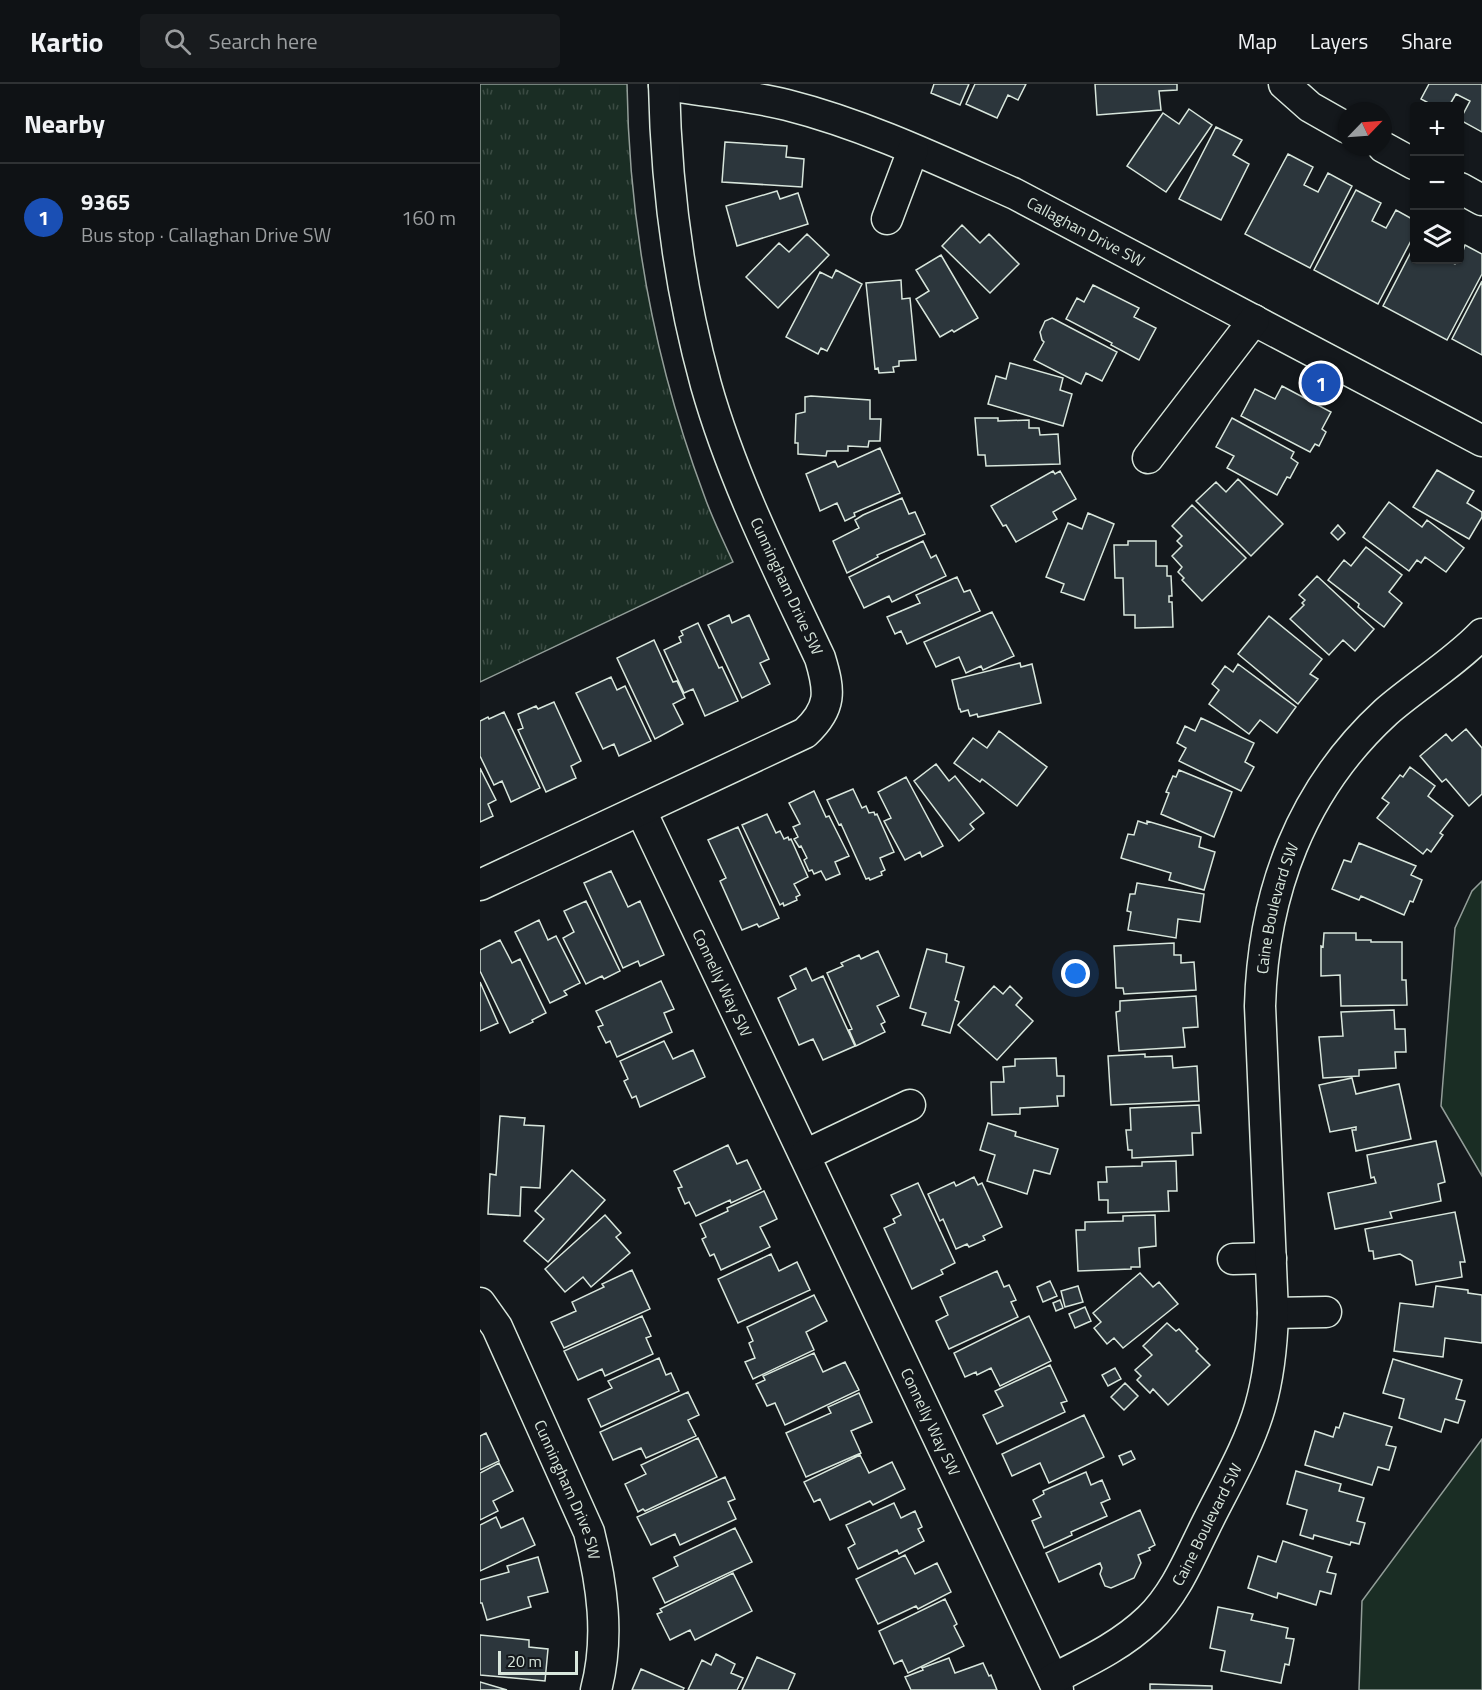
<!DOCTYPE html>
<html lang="en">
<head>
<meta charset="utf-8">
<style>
  :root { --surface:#0f1215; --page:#181b1e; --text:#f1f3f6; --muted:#9b9ea0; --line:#2f3234; --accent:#ffb74d }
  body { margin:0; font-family:"Titillium Web",sans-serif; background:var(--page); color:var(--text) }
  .controls { position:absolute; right:18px; top:18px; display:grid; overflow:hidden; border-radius:6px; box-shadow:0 2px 4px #0004 }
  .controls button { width:54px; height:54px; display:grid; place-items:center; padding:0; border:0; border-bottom:2px solid var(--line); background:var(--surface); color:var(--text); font:30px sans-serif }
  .compass { position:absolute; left:858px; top:18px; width:54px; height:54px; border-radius:50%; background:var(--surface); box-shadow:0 2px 4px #0004; rotate:65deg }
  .scale { position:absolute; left:18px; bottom:15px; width:80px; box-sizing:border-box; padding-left:6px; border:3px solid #d8e6dc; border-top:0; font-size:16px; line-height:21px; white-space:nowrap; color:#d8e6dc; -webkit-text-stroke:4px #14181c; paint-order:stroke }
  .you { position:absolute; left:596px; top:890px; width:21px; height:21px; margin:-15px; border:4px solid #fff; border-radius:50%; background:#1a73e8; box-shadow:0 0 0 9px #1a73e833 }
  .badge { display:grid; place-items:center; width:39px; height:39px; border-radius:50%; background:var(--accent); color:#fff; font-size:20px; font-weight:700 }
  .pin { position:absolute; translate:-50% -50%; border:3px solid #fff; box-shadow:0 2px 6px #0006 }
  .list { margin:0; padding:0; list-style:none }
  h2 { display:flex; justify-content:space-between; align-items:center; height:78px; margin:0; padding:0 24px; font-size:26px }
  h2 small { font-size:20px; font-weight:400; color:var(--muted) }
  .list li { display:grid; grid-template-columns:39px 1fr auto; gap:18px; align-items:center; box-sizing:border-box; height:108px; padding:0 24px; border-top:2px solid var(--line) }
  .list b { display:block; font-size:22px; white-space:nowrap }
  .list p { margin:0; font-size:20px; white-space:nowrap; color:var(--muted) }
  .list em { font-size:20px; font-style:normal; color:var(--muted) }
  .icon { flex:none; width:33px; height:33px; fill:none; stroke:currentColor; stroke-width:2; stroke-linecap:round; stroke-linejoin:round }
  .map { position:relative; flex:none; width:1002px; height:1606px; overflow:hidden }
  header { display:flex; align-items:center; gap:36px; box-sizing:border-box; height:84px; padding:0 30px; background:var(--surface); border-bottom:2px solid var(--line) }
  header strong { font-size:28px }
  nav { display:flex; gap:33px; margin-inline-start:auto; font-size:21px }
  .search { width:420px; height:54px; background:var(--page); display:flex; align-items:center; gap:15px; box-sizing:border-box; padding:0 21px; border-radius:6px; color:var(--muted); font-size:22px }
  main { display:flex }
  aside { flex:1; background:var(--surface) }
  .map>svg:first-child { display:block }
  .grass { fill:#1a2d24; stroke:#939e99; stroke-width:1.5 }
  .park { fill:url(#park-tufts); stroke:#939e99; stroke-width:1.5 }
  .building { fill:#2c363c; stroke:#d8e6dc; stroke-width:1.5 }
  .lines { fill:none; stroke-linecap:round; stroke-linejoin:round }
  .minor-casing { stroke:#d8e6dc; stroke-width:33 }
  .minor { stroke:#14181c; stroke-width:30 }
  .labels { text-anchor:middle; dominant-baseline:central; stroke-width:4.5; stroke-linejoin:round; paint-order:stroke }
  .street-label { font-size:16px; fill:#d8e6dc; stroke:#14181c }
</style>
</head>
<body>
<header>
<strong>Kartio</strong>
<div class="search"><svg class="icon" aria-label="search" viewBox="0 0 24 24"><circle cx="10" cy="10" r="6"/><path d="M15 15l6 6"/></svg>Search here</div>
<nav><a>Map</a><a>Layers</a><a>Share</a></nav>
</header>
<main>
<aside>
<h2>Nearby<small></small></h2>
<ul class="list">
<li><span class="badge" style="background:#1a4fb4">1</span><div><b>9365</b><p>Bus stop · Callaghan Drive SW</p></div><em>160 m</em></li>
</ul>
</aside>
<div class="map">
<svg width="1002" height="1606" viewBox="0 0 1002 1606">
  <defs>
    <pattern id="park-tufts" width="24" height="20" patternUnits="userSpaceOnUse" patternTransform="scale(1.5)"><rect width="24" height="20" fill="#1a2d24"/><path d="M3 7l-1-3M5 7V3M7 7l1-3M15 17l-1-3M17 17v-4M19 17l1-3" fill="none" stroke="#3b4b43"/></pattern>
  </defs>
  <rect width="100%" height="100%" fill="#14181c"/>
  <!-- grass -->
  <path class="grass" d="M1002,797V1092L961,1022L975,844L992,807Z
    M1002,1355V1606H879L882,1517Z"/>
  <!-- park -->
  <path class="park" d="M0,0H147C149,140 175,280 224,411C232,434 243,456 253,478L0,598Z"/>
  <!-- building -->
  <path class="building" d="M454,0H489L480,21L451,9Z
    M495,0H546L538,16L528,11L517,34L486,20Z
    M615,0H697V6L679,7L681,26L617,31Z
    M949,0H1002V48L980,36L990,17L976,10L969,22H954L941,15Z
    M709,25L732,41L686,108L647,82L683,29L699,40Z
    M736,43L762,56L753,71L769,80L741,136L699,115Z
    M245,58L307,62L306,73L324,75L322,103L242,98Z
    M808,70L833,83L824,101L838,108L848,89L872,102L830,184L765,150Z
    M876,106L901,119L892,137L906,144L916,126L934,136V151L898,220L834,186Z
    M297,107L300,115L318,109L328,140L257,162L246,122Z
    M482,141L500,159L509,150L539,180L510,209L462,162Z
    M327,150L349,171L298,224L266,193L299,159L309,168Z
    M985,161L1002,170V190L967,256L903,222L934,162V176H966L975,180L980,176Z
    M461,171L498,234L474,248L472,246L460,253L436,215L449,207L436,186Z
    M356,186L382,200L347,267L341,264L338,270L306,253L340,188L352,194Z
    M421,196L422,215L430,214L436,276L419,277V282L413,283L414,288L399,289L398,284L395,285L386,199Z
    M1002,197V271L972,255Z
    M613,201L659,224L654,233L676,244L659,276L631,261L632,259L586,235L597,214L604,218Z
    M572,234L637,268L622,297L606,289L601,300L554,276L564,258L562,256L560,248L565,237Z
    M530,279L583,294L580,306L592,310L583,342L508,320L516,292L526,295Z
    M802,302L851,328L842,345L846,348L839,362L835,360L830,368L761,332L775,305L795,315Z
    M331,312L390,316V335H401L400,357H389L388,363L368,362V367H347L346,372L318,370V359H315L316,330L325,328V313Z
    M495,334H518V337L549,336V344H559L560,351L578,350L580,380L506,382L505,371H498Z
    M752,334L814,368L811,374L818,379L810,394L807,393L797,411L747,384L754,372L736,363Z
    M400,364L420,409L374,429L375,432L365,437L357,419L340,427L326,390L355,377L358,383Z
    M957,386L994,407L987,419L1002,428V433L989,455L933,423Z
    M573,387L575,390L580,387L596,415L573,428L577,435L536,458L526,441L523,442L511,422Z
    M758,395L803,440L771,472L716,417L736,398L746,408Z
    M422,414L429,430L435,428L445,450L397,471L398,473L367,489L353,457L379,444L375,436L383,431Z
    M909,418L942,443L947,436L984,464L966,488L945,473L941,479L937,476L929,487L883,453Z
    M712,421L766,474L722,517L702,496L704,494L698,488L702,483L692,472L702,462L697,457L702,452L692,442Z
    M608,429L634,440L604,516L581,508L584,500L566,493L588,439L602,445Z
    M858,441L865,449L858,456L851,449Z
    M443,457L451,474L456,471L466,492L412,518L409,512L384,524L369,493Z
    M648,457H676V482H687V492H691L692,512H689V518H692L693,543L655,544V531H644L643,494H635L634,461H648Z
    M886,463L922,491L909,508L922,519L904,543L878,523L879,520L848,496L864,476L871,482Z
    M837,492L894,545L875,567L863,556L849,571L810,535L824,521L822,519L825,516L819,511Z
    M477,493L484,508L490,506L500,527L427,560L421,547L415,550L407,533L440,519L436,511Z
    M512,528L534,572L503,586L501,582L486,589L479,573L456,583L444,558Z
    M249,531L252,539L269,531L289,575L280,579L290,600L262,614L228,541Z
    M789,532L842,575L830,590L838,595L818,620L758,570Z
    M218,539L239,584L242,583L258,617L225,632L213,605L204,609L184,566L201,558L199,553L203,551L201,547Z
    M174,556L193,598L197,597L205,614L193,620L203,640L175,655L137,574Z
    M540,579L541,583L552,580L561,619L498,633L497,630L490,632L488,626L481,628L480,625H479L472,596Z
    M758,580L816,623L797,649L780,636L769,650L729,620L739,606L732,600L745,582L753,588Z
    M131,593L137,606L145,602L171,657L139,672L134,660L123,665L96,609Z
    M74,618L101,677L91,682L96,694L66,708L38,646L43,644L38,630L56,622L58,625Z
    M24,628L60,704L31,718L22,697L14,701L0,672V637L8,633L9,635Z
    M721,634L774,659L765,678L774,683L761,707L699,677L706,664L697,659L705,642L715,647Z
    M986,645L1002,664V710L989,722L966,695L962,698L940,672L966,650L972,657Z
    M519,647L567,683L537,722L502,695L500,698L474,679L493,654L507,664Z
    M456,680L469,697L475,692L504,729L490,740L494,745L479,757L434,697Z
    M930,683L955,702L948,712L973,732L960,749L963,751L951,768L947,765L943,770L897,734L909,719L902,714L920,691L923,693Z
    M0,684L16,716L8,720L13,732L0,738Z
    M699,686L752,708L734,753L681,730L689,709L686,708L693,692L696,693Z
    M426,693L463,762L442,773L440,768L425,776L404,737L411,734L398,708Z
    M373,705L382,724L386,722L389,729L394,728L395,731L397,730L414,768L400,774L405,786L401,788L402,791L390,796L389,794L386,795L361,740L359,741L347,716Z
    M334,707L346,733L349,732L369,772L355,778L360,790L346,796L341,787L334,790L332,786L329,787L324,776L327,774L321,762L319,763L314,755L318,753L313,743L320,740L309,719Z
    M287,730L296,749L300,747L304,755L308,753L309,756L311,755L328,793L314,800L320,811L316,813L317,816L304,822L303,819L300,821L262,741Z
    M658,737L667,740V737L721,753L719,763L735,768L724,806L689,796L691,789L641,774L648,750L654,751Z
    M258,743L299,834L279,843L277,840L262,846L240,797L246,794L228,756Z
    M879,759L936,782L931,791L942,796L933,818L930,817L924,831L881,812L879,816L852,805L864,776L871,778Z
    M131,787L148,823L160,817L184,871L160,882L158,877L143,884L104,799Z
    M657,799L724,810L720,838L698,835L696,854L648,846L651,828L647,827L650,810H655Z
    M106,817L140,887L124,895L122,892L106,900L83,854L94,848L84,827Z
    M59,836L68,856L76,852L100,899L84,907L87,911L70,919L35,848Z
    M844,849H876V856H891V858H922V896H926L927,921L861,922L860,891L841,892V862L843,863Z
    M20,856L32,879L40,875L66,929L52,936L53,938L30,949L0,887V866Z
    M694,859V871H701V879L714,878L716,906L644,910L643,904H636L634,862Z
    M447,865L467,870L466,878L484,883L475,916L479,918L470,949L442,941L446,929L430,924Z
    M398,867L419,912L397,922L405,938L401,940L405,948L376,962L369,946L372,945L347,889L363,882L361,879L379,871L381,875Z
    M326,884L332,897L343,892L375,962L343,976L333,955L319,961L298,914L316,905L310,892Z
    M181,897L194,925L184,929L192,948L137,973L130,957L126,959L118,943L123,941L116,927Z
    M0,898L18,939L0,947Z
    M514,902L523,910L530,902L542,914L536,921L553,937L517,976L478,941Z
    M716,912L718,943L703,944L705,963L639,967L636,928L640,927V917Z
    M914,926L915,945H925L926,968H915L916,984L879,986V992L843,994L839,953L863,952L861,928Z
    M184,957L193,975L213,966L225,993L160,1023L156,1012L152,1014L144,997L148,995L140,977Z
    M665,970V973L692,972L693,984L717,982L719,1017L631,1021L628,972Z
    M576,974L577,992H584V1012H577L578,1022L540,1024V1030L512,1031L511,998H524L523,983L535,982V975Z
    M872,994L876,1010L919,1000L931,1055L876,1067L872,1046H876V1043L850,1048L839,1001Z
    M719,1021L721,1049H712L713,1071L652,1074V1066H648L646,1046H651L650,1024Z
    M20,1032L45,1034L44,1041L64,1042L60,1104L41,1103L40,1132L8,1130L10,1090L16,1091Z
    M508,1039L536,1048L535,1052L578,1065L570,1090L554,1086L547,1110L507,1097L515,1071L500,1066Z
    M956,1057L965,1098L958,1100L961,1117L910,1128L912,1134L855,1145L848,1109L896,1099L894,1093L891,1094L887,1071Z
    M248,1061L257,1080L267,1076L281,1105L251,1119L250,1116L216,1132L209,1118L205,1120L198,1104L202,1103L194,1087Z
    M696,1077L697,1107H688L689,1127L628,1129V1116H619L618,1098H627L626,1083L662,1082V1078Z
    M92,1086L125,1116L68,1178L44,1157L64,1135L55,1127Z
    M494,1093L498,1101L502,1099L522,1143L503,1152L505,1156L489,1163L487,1160L476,1165L463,1135L460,1137L448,1110L474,1098L476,1102Z
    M438,1099L475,1179L461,1186L463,1190L432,1205L404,1144L415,1139L413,1135L421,1131L411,1111Z
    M284,1107L297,1135L280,1143L290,1163L241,1186L234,1170L230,1172L222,1155L226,1153L220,1140L248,1127L247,1124Z
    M975,1128L985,1178H980L982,1193L936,1201L932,1177L920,1170L894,1175L893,1167H889L885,1145Z
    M125,1131L141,1149L136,1153L150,1169L111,1203L103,1193L85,1208L65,1185Z
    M675,1131L676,1162L659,1164L660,1183H651V1185L598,1187L596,1146H605V1138L643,1137V1132Z
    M291,1170L299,1187L317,1178L330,1206L258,1239L238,1195Z
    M152,1186L170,1225L84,1264L71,1238L96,1227L92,1218L124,1203L122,1200Z
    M517,1187L524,1203L529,1201L536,1216L531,1218L538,1233L469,1265L456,1237L468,1231L460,1213Z
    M660,1189L673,1203L679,1198L698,1220L643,1264L634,1254L627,1260L614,1244L621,1238L613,1229Z
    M570,1197L577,1212L563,1218L557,1203Z
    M598,1202L603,1218L585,1223L581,1207Z
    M956,1202L988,1206V1209L1002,1211V1259L965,1254L963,1273L914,1267L920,1219L953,1223Z
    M334,1211L347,1237L326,1248L334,1266L273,1295L265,1278L275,1274L269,1259L273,1257L267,1243Z
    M580,1216L583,1224L576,1227L573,1219Z
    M605,1223L611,1237L595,1244L589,1230Z
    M162,1232L171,1252L166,1254L173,1270L125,1292L122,1285L98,1296L84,1267Z
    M549,1232L571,1277L520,1302L511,1284L497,1291L496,1288L485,1293L474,1269Z
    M687,1239L696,1247L699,1245L718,1265L716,1267L730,1281L688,1321L673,1305L670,1309L657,1296L661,1292L655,1286L672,1271L663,1262Z
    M334,1269L343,1288L365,1278L379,1306L305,1341L295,1319L287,1322L276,1300L285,1296L283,1292Z
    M179,1274L186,1291L191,1289L199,1307L121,1343L108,1315L132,1304L128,1297Z
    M913,1275L982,1296L976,1315L985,1317L978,1339L965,1335L961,1348L919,1334L924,1315L903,1309Z
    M570,1281L587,1317L581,1319L585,1328L517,1360L503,1331L523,1322L515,1307Z
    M635,1284L641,1295L628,1302L622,1291Z
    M645,1299L658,1312L644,1326L631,1313Z
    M208,1308L219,1331L208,1336L216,1352L166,1374L161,1364L133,1376L120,1348Z
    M379,1309L392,1338L371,1347L381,1369L326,1393L306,1349L351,1329L348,1323Z
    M864,1329L912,1343L906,1361L916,1363L909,1386L898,1383L892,1401L825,1381L835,1347L853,1353L856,1343L859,1344Z
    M604,1331L624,1373L569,1399L560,1379L532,1392L522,1370Z
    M6,1349L19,1377L0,1386V1352Z
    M218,1354L237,1393L165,1427L163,1425L158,1428L145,1400L166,1390L161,1381Z
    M651,1367L655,1375L643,1381L639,1372Z
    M380,1371L389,1389L412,1378L425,1405L393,1421L390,1417L350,1436L340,1415L334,1418L324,1398Z
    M19,1379L33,1407L13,1417L18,1427L0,1436V1389Z
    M816,1387L861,1400L859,1407L884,1414L877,1437L885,1439L879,1460L871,1458L870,1461L834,1451L833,1455L820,1451L827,1426L807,1420Z
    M606,1388L611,1401L622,1396L630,1415L621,1419L627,1432L591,1448L592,1451L564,1464L552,1437L561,1433L553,1416L564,1410L563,1407Z
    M245,1393L255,1415L248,1418L256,1435L200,1461L195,1450L171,1461L157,1433Z
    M414,1419L421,1434L435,1427L442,1443L438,1445L444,1457L419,1470L417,1466L378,1485L368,1464L375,1460L366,1441Z
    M660,1426L675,1461L669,1464L670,1466L658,1471L661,1479L654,1494L631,1504L625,1502L620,1490L622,1484L620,1479L579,1498L566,1469Z
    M16,1433L21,1444L43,1434L55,1461L0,1487V1441Z
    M255,1444L272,1478L185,1519L173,1494L198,1482L194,1473Z
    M803,1457L852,1473L847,1488L856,1490L851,1510L840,1507L836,1521L798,1509L797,1514L768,1504L778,1472L796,1478Z
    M425,1471L435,1490L457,1479L471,1508L438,1525L436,1522L398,1540L376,1495Z
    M58,1473L68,1508L48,1513L51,1523L7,1536L2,1519H0V1496L29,1488L27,1482Z
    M253,1489L272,1527L215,1556L210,1546L190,1556L177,1530L182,1528L180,1525Z
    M465,1515L477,1540L474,1542L484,1562L428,1589L422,1576L414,1580L399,1547Z
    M738,1523L773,1530L771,1536L808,1544L806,1554L814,1555L809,1581L805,1580L801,1599L741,1587L745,1567L730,1564Z
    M0,1551L49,1556V1563L68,1565L65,1597L0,1591Z
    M236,1570L255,1580L251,1589L263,1594L257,1606H208L222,1576L231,1581Z
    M277,1573L315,1590L308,1606H262Z
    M469,1574L475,1589L503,1579L509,1592L511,1591L517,1606H431L425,1593L443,1586L442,1584Z
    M161,1585L204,1604L203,1606H152Z
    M0,1598L27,1606H0Z
    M670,1600L732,1602V1606H670Z"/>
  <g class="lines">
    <defs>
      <g id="minor">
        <path d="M804,0L830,23L867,44"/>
        <path id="s1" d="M184,1C225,7 267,11 307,21C386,41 461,77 535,110L1002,357"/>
        <path d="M903,63L934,80"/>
        <path d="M980,104L1002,116"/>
        <path d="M407,135L433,66"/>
        <path d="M668,374L774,236"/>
        <path id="s2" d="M161,727L578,1606"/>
        <path d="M0,801L325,649C352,624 350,607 340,574C298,485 253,396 226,301C199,203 186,101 184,0"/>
        <path d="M325,1071L430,1021"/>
        <path d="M753,1175L791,1174"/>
        <path id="s3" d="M0,1219L17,1243L109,1448C122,1500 130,1553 116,1606"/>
        <path d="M793,1229L846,1228"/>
        <path id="s4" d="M573,1595C606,1578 641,1562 669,1535C695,1510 709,1475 725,1443C744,1404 768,1365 780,1323C789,1292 792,1261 793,1229L780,922C783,809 821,706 906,628C937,601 973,580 1002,550"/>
      </g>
    </defs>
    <!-- minor casing -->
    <use href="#minor" class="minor-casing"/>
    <!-- minor -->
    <use href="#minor" class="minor"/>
  </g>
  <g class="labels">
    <!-- street labels -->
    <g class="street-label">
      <text stroke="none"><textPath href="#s1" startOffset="450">Callaghan Drive SW</textPath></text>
      <text transform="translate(307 502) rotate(65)">Cunningham Drive SW</text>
      <text stroke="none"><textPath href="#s4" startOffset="856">Caine Boulevard SW</textPath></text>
      <text stroke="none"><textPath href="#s2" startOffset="190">Connelly Way SW</textPath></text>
      <text stroke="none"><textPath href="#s2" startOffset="676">Connelly Way SW</textPath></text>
      <text stroke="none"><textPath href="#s3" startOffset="207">Cunningham Drive SW</textPath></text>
      <text stroke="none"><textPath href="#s4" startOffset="225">Caine Boulevard SW</textPath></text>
    </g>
  </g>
</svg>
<div class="controls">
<button>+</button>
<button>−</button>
<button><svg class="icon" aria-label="layers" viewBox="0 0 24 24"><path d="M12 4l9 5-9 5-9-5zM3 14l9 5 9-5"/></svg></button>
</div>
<svg class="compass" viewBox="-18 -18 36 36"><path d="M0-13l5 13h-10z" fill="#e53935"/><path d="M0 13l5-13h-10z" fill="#9b9ea0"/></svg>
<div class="scale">20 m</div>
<div class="you"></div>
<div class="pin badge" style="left:841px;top:299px;background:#1a4fb4">1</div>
</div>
</main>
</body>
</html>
